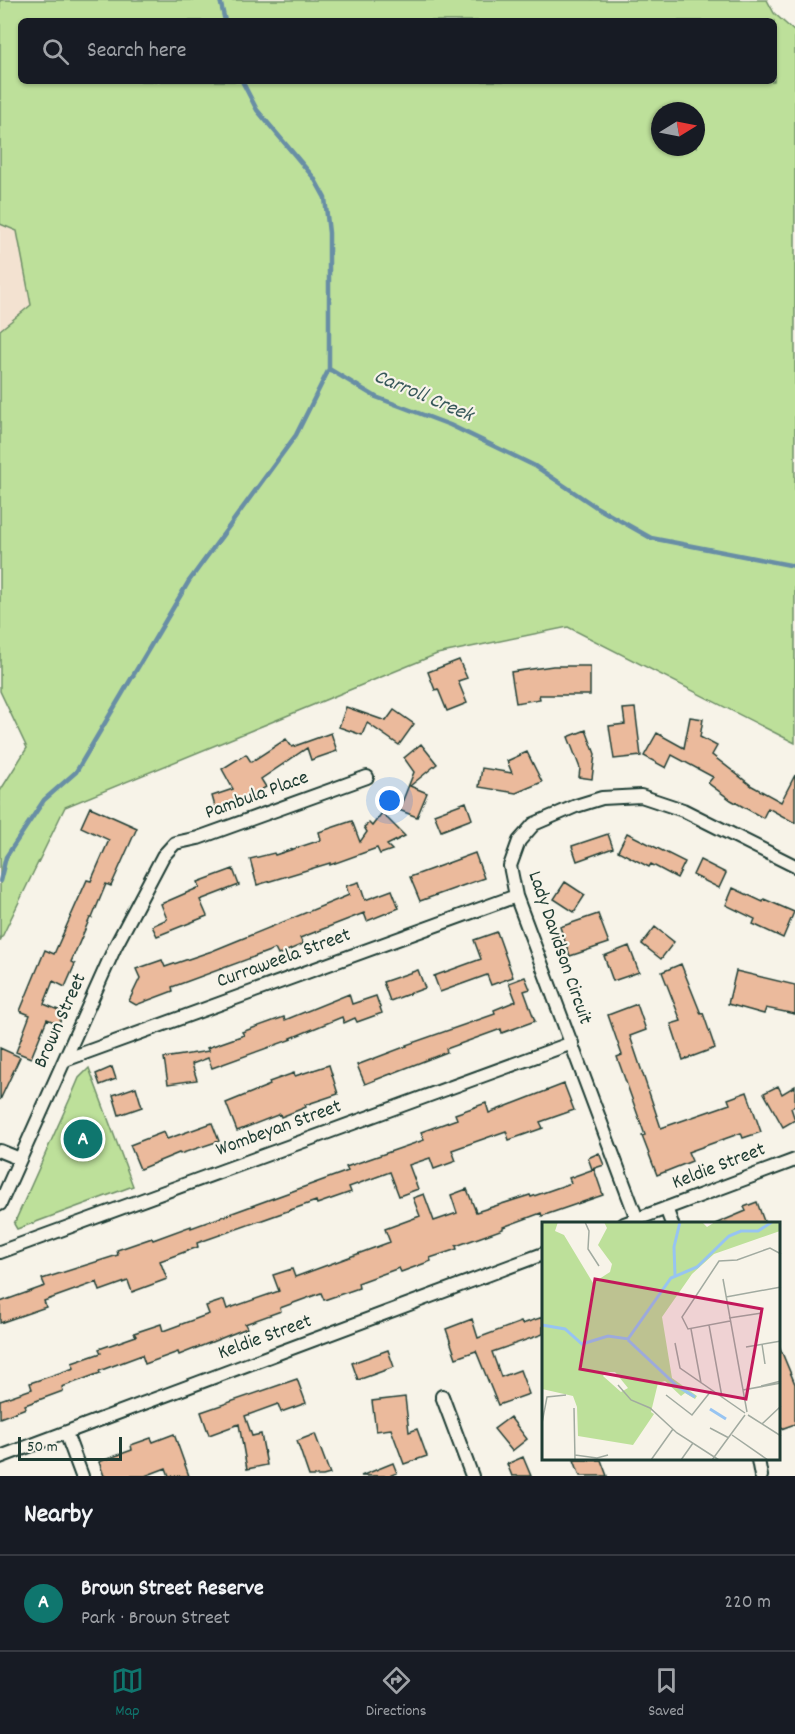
<!DOCTYPE html>
<html lang="en">
<head>
<meta charset="utf-8">
<style>
  :root { --surface:#171b24; --page:#242831; --text:#f1f3f6; --muted:#9ea1a6; --line:#363941; --accent:#0f766e }
  body { margin:0; font-family:Dekko,sans-serif; background:var(--page); color:var(--text) }
  .compass { position:absolute; left:651px; top:102px; width:54px; height:54px; border-radius:50%; background:var(--surface); box-shadow:0 2px 4px #0004; rotate:80deg }
  .scale { position:absolute; left:18px; bottom:15px; width:104px; box-sizing:border-box; padding-left:6px; border:3px solid #1f3d34; border-top:0; font-size:16px; line-height:21px; white-space:nowrap; color:#1f3d34; -webkit-text-stroke:4px #f7f3e8; paint-order:stroke }
  .you { position:absolute; left:390px; top:801px; width:21px; height:21px; margin:-15px; border:4px solid #fff; border-radius:50%; background:#1a73e8; box-shadow:0 0 0 9px #1a73e833 }
  .badge { display:grid; place-items:center; width:39px; height:39px; border-radius:50%; background:var(--accent); color:#fff; font-size:20px; font-weight:700 }
  .pin { position:absolute; translate:-50% -50%; border:3px solid #fff; box-shadow:0 2px 6px #0006 }
  .list { margin:0; padding:0; list-style:none }
  h2 { display:flex; justify-content:space-between; align-items:center; height:78px; margin:0; padding:0 24px; font-size:26px }
  h2 small { font-size:20px; font-weight:400; color:var(--muted) }
  .list li { display:grid; grid-template-columns:39px 1fr auto; gap:18px; align-items:center; box-sizing:border-box; height:96px; padding:0 24px; border-top:2px solid var(--line) }
  .list b { display:block; font-size:22px; white-space:nowrap }
  .list p { margin:0; font-size:20px; white-space:nowrap; color:var(--muted) }
  .list em { font-size:20px; font-style:normal; color:var(--muted) }
  .icon { flex:none; width:33px; height:33px; fill:none; stroke:currentColor; stroke-width:2; stroke-linecap:round; stroke-linejoin:round }
  .map { position:relative; flex:none; width:795px; height:1476px; overflow:hidden }
  .search { position:absolute; background:var(--surface); box-shadow:0 2px 4px #0004; left:18px; right:18px; top:18px; height:66px; display:flex; align-items:center; gap:15px; box-sizing:border-box; padding:0 21px; border-radius:9px; color:var(--muted); font-size:22px }
  .sheet { height:174px; background:var(--surface) }
  nav { display:flex; justify-content:space-around; align-items:center; box-sizing:border-box; height:84px; border-top:2px solid var(--line); background:var(--surface); font-size:16px; color:var(--muted) }
  nav a { display:grid; justify-items:center; gap:3px }
  nav .on { color:var(--accent) }
  .map>svg:first-child { display:block }
  .built { fill:#f3e2d1 }
  .green { fill:#bde09a; stroke:#6e8e67; stroke-width:1.5; fill-rule:evenodd }
  .lines { fill:none; stroke-linecap:round; stroke-linejoin:round }
  .stream { stroke:#678ea5; stroke-width:4.5 }
  .building { fill:#ebba9c; stroke:#1f3d34; stroke-width:1.5 }
  .minor-casing { stroke:#1f3d34; stroke-width:16 }
  .minor { stroke:#f7f3e8; stroke-width:12 }
  .labels { text-anchor:middle; dominant-baseline:central; stroke-width:4.5; stroke-linejoin:round; paint-order:stroke }
  .street-label { font-size:20px; fill:#1f3d34; stroke:#f7f3e8 }
  .water-label { font-size:21px; font-style:italic; fill:#37585a; stroke:#f7f3e8 }
  .inset-river { fill:none; stroke:#97c4f1; stroke-width:3 }
  .inset-road { fill:none; stroke:#a1aaa0; stroke-width:1.5 }
  .view { fill:#c2185b; fill-opacity:0.15; stroke:#c2185b; stroke-width:3 }
  .inset-edge { fill:none; stroke:#1f3d34; stroke-width:3 }
</style>
</head>
<body>
<div class="map">
<svg width="795" height="1476" viewBox="0 0 795 1476">
  <rect width="100%" height="100%" fill="#f7f3e8"/>
  <filter id="ink" filterUnits="userSpaceOnUse"><feTurbulence type="fractalNoise" baseFrequency=".0167" numOctaves="2"/><feDisplacementMap in="SourceGraphic" scale="12" xChannelSelector="R" yChannelSelector="G"/><feConvolveMatrix kernelMatrix="1 2 1 2 8 2 1 2 1" color-interpolation-filters="sRGB"/></filter>
  <g filter="url(#ink)">
    <!-- built -->
    <path class="built" d="M0,224L17,231L32,306L0,330Z"/>
    <!-- green -->
    <path class="green" d="M0,0H767L774,13L795,32V743L568,627L437,654L65,807L0,941V791L27,748L0,691V330L31,305L17,231L0,224ZM21,21H774V81H21ZM660,111H696V147H660Z
      M89,1068L133,1186L17,1229L14,1224L73,1092L79,1078Z"/>
    <g class="lines">
      <!-- stream -->
      <path class="stream" d="M220,0L225,21
        M242,81L257,110L314,178L325,198L329,233V369L376,397L450,425L535,466L596,507L651,538L795,566
        M0,881L6,857L44,800L76,772L189,581L296,435L329,369"/>
    </g>
    <!-- building -->
    <path class="building" d="M459,660L467,678L458,681L467,703L447,711L438,689L435,690L428,672Z
      M553,666H590V695H539L540,699L516,703L511,672Z
      M346,707L386,721L394,710L414,724L399,745L367,723L362,735L339,727Z
      M635,708L641,756L614,759L609,726L625,724L623,709Z
      M690,717L703,719L700,737L717,746L712,755L752,786L781,802L795,775V823L768,808L763,818L731,800L708,783L713,777L672,755L666,768L644,756L657,733L684,748Z
      M586,730L595,754L592,779L579,777L580,768L568,737Z
      M331,733L337,751L311,760L307,748L261,779L266,787L241,802L216,810L212,796L233,789L222,769L246,754L251,762L286,739L292,747Z
      M421,744L437,764L410,786L427,793L417,817L399,810L414,772L404,758Z
      M527,752L542,782L516,793L479,787L482,768L512,773L507,761Z
      M466,802L472,819L441,831L434,814Z
      M90,807L137,828L111,886L106,884L92,918H90L71,962L75,964L65,987L53,981L44,1004L63,1012L59,1024L47,1019L31,1058L16,1052L30,1015L20,1011L45,950L54,954L87,880L91,881L109,840L81,827Z
      M382,813L405,836L387,845L392,850L380,854L377,848L330,865V863L257,885L250,859L274,853L275,855L321,840L319,832L352,821L360,842L367,832L364,827L369,823L372,826Z
      M627,833L685,862L677,878L651,864L649,867L618,851Z
      M608,834L613,848L577,861L572,846Z
      M475,853L484,878L420,901L410,877Z
      M700,860L726,873L719,888L693,875Z
      M233,869L239,885L200,900L207,916L157,936L152,926L167,919L161,904L200,887L198,882Z
      M359,882L365,900L392,890L399,908L367,921L364,913L300,938L303,944L278,955L275,949L172,987L173,991L136,1005L129,1001L140,978L136,969L162,960L165,967L212,951L349,895L346,886Z
      M565,882L585,895L574,912L554,899Z
      M733,888L763,902L764,899L794,912L783,938L753,924L755,919L726,905Z
      M598,914L609,943L570,956L560,927Z
      M655,927L674,942L661,959L642,944Z
      M497,932L513,977L491,985L487,975L440,992L434,976L481,959L474,940Z
      M629,946L639,972L613,981L604,956Z
      M681,964L701,1014L703,1013L715,1048L683,1060L671,1024L681,1021L662,972Z
      M418,970L425,988L390,1001L383,982Z
      M736,971L795,985V1014L766,1008L764,1014L728,1004Z
      M525,977L530,989L524,991L535,1021L502,1033L501,1029L446,1049L447,1052L365,1084L357,1065L407,1046L406,1045L495,1014L494,1010L516,1001L509,983Z
      M349,994L352,1004L376,996L382,1013L357,1022L355,1018L344,1023L342,1017L291,1038L292,1039L212,1068L208,1058L192,1064L197,1080L168,1084L164,1058L209,1051L207,1048L244,1035L242,1032L284,1017L285,1020Z
      M637,1004L646,1030L630,1036L661,1128L730,1104L728,1099L747,1092L761,1132L743,1138L741,1133L688,1152L692,1161L657,1175L642,1136L645,1135L617,1057L622,1055L608,1015Z
      M0,1048L20,1057L0,1100Z
      M329,1065L338,1094L305,1105L306,1107L281,1117L280,1114L237,1131L226,1103L270,1085L269,1082L294,1073L295,1076Z
      M112,1067L116,1079L100,1085L96,1074Z
      M564,1084L574,1110L540,1122L543,1128L509,1140L506,1131L452,1150L456,1161L434,1169L430,1158L409,1165L418,1189L399,1196L390,1172L349,1187L351,1192L317,1204L316,1201L197,1243L198,1247L160,1261L167,1279L132,1292L128,1281L100,1291L97,1282L44,1301L46,1307L0,1323V1302L45,1286L42,1279L118,1255L117,1250L152,1238L153,1240L191,1226V1228L348,1171L346,1167L424,1140L421,1132L457,1119L455,1114L486,1103L489,1113Z
      M778,1086L782,1094L795,1086V1106L791,1108L795,1120L783,1127L764,1093Z
      M136,1087L142,1107L119,1115L113,1095Z
      M212,1123L219,1141L180,1154L179,1153L140,1169L130,1145L164,1132L167,1139Z
      M599,1153L604,1165L592,1169L588,1158Z
      M594,1169L603,1195L542,1216L541,1213L503,1227V1229L456,1246L457,1249L430,1258L431,1261L401,1272L399,1268L358,1283L359,1288L324,1300L321,1293L280,1308L281,1311L245,1324L247,1328L179,1355L178,1352L145,1364L142,1355L99,1371L100,1373L62,1387L63,1391L25,1405L26,1408L0,1418V1400L32,1389L30,1383L74,1368L72,1363L101,1353L99,1349L136,1336L134,1333L161,1324L163,1331L209,1314L206,1306L224,1300L227,1309L279,1291L273,1275L292,1269L295,1277L390,1242L385,1229L420,1216L413,1198L424,1194L434,1221L457,1213L451,1195L467,1189L476,1212L530,1195L531,1197L571,1183L569,1178Z
      M757,1202L765,1224H715L746,1211L744,1207Z
      M543,1317V1334L492,1352L501,1377L520,1370L529,1394L498,1405L476,1351L456,1358L446,1329L472,1319L478,1338L521,1322L522,1324Z
      M778,1343L795,1384V1424L781,1429L778,1423Z
      M388,1350L394,1367L358,1380L352,1363Z
      M297,1379L306,1403L281,1412L278,1404L245,1416L252,1436L261,1434L267,1465L247,1469L239,1424L209,1435L201,1412Z
      M405,1397L409,1432L417,1429L427,1456L404,1464L391,1429L376,1431L372,1401Z
      M510,1417L527,1439L512,1451L494,1429Z
      M174,1434L189,1476H169L166,1468L145,1476H104L99,1462L132,1450L131,1445L151,1438L153,1442Z
      M315,1434L330,1474L323,1476H309L297,1441Z
      M523,1457L531,1476H512L507,1464Z
      M574,1460H601L607,1476H580Z
      M393,1463L397,1473L389,1476H361Z"/>
    <g class="lines">
      <defs>
        <path id="minor" d="M65,1060L516,896
          M0,1151L20,1159
          M0,1204L115,947L163,856L175,843L198,838L367,777
          M666,1208L672,1224
          M637,1219L516,896L510,866L519,841L534,824L576,806L602,798L641,796L683,810L795,866
          M624,1224L795,1160
          M0,1252L572,1043
          M442,1396L472,1476
          M66,1433L82,1476
          M0,1457L543,1254
          M758,1460L761,1476"/>
      </defs>
      <!-- minor casing -->
      <use href="#minor" class="minor-casing"/>
      <!-- minor -->
      <use href="#minor" class="minor"/>
    </g>
  </g>
  <g class="labels">
    <!-- street labels -->
    <g class="street-label">
      <text transform="translate(257 796) rotate(-20)">Pambula Place</text>
      <text transform="translate(559 948) rotate(71)">Lady Davidson Circuit</text>
      <text transform="translate(284 959) rotate(-20)">Curraweela Street</text>
      <text transform="translate(61 1021) rotate(-66)">Brown Street</text>
      <text transform="translate(279 1129) rotate(-20)">Wombeyan Street</text>
      <text transform="translate(719 1167) rotate(-21)">Keldie Street</text>
      <text transform="translate(265 1338) rotate(-20)">Keldie Street</text>
    </g>
    <!-- water labels -->
    <g class="water-label">
      <text transform="translate(423 397) rotate(23)">Carroll Creek</text>
    </g>
  </g>
  <!-- overview -->
  <g transform="translate(542 1222)">
    <rect width="238" height="238" fill="#f7f3e8"/>
    <path d="M0,0H16L13,9L22,13L51,61L68,50L70,42L56,23L65,6L62,0H160L165,5L173,0H238V9L172,32L150,52L120,95L130,156L155,174L153,177L143,171L139,174L123,159L116,161L109,190L112,192L91,223L36,214L35,185L31,174L0,167ZM64,150H73L86,166L79,170L61,154Z" fill="#bde09a" fill-rule="evenodd"/>
    <path class="inset-river" d="M133,53L132,25L138,0M0,103L23,107L40,122L66,114L86,117L129,56L155,45L187,14L199,9H216L230,0M86,118L135,164L153,175M168,187L184,197"/>
    <path class="inset-road" d="M43,0L47,9L46,27L57,44M181,57L205,190M184,75L239,65M187,96L220,91M188,99L146,107L140,95L177,39L195,38L228,26L239,32M167,103L180,175M149,107L159,161M133,121L138,146L203,191M220,122L223,142M204,125L239,119M76,163L89,178L108,186L135,211L177,238M219,164L239,159M201,168L239,161M124,173L150,193L169,169M32,186L33,238M206,193L239,214M0,201L5,175L24,173M220,202L239,184M168,206L187,216M190,213L226,238M33,233L55,236L66,233M109,238L131,207M139,238L151,221M170,238L203,193"/>
    <path class="view" d="M53,57L220,87L204,177L38,147Z"/>
    <rect width="238" height="238" class="inset-edge"/>
  </g>
</svg>
<svg class="compass" viewBox="-18 -18 36 36"><path d="M0-13l5 13h-10z" fill="#e53935"/><path d="M0 13l5-13h-10z" fill="#9ea1a6"/></svg>
<div class="scale">50 m</div>
<div class="you"></div>
<div class="pin badge" style="left:83px;top:1139px">A</div>
<div class="search"><svg class="icon" aria-label="search" viewBox="0 0 24 24"><circle cx="10" cy="10" r="6"/><path d="M15 15l6 6"/></svg>Search here</div>
</div>
<section class="sheet">
<h2>Nearby<small></small></h2>
<ul class="list">
<li><span class="badge">A</span><div><b>Brown Street Reserve</b><p>Park · Brown Street</p></div><em>220 m</em></li>
</ul>
</section>
<nav>
<a class="on"><svg class="icon" aria-label="map" viewBox="0 0 24 24"><path d="M3 6l6-2 6 2 6-2v14l-6 2-6-2-6 2zM9 4v14M15 6v14"/></svg>Map</a>
<a><svg class="icon" aria-label="directions" viewBox="0 0 24 24"><path d="M12 3l9 9-9 9-9-9zM9 14v-3h6M13 9l2 2-2 2"/></svg>Directions</a>
<a><svg class="icon" aria-label="saved" viewBox="0 0 24 24"><path d="M7 4h10v16l-5-4-5 4z"/></svg>Saved</a>
</nav>
</body>
</html>
